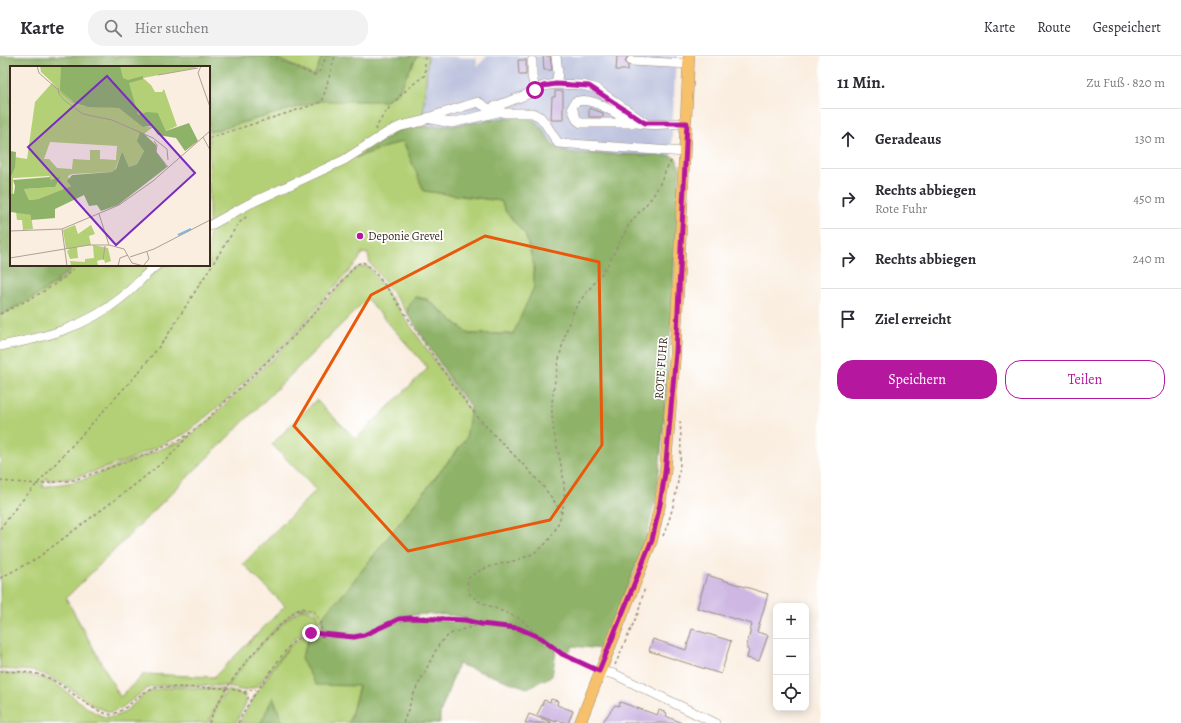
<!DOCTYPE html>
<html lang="de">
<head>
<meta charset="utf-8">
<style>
  :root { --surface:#fff; --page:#f2f2f3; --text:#2b2b33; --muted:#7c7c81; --line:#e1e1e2; --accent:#b5179e }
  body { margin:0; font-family:Alegreya,serif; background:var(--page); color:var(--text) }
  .controls { position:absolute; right:12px; bottom:12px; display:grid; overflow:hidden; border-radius:8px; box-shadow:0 2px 10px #0003 }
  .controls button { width:36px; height:36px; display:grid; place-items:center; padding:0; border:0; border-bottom:1px solid var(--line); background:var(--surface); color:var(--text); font:20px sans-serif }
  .stop { position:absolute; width:12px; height:12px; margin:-9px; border:3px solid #b5179e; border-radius:50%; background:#fff }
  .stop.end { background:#b5179e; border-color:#fff; box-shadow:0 1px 4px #0008 }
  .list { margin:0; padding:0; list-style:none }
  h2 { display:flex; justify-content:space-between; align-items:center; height:52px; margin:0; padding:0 16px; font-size:17px }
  h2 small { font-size:13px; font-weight:400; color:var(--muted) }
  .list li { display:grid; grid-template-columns:26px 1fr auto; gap:12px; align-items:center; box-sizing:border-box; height:60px; padding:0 16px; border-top:1px solid var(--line) }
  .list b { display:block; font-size:15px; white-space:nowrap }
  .list p { margin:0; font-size:13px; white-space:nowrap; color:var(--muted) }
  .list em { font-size:13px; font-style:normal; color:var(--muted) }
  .actions { display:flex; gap:8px; padding:12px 16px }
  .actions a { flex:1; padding:9px 0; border:1px solid var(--accent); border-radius:16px; text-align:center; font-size:14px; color:var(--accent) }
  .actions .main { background:var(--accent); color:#fff }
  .icon { flex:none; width:22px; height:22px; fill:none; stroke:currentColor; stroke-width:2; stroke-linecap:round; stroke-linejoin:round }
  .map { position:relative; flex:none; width:821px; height:667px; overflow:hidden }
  header { display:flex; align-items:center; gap:24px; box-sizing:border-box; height:56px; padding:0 20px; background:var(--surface); border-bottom:1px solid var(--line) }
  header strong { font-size:19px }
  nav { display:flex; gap:22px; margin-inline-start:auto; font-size:14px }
  .search { width:280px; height:36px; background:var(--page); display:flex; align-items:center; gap:10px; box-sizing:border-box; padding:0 14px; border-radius:16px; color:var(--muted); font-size:15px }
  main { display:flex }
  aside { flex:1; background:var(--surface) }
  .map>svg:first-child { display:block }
  .industrial { fill:#bdc3de }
  .green { fill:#b3d076; stroke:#777d4a; fill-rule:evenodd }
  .forest { fill:#8eb267; stroke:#646e42 }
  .building { fill:#ceb7e3 }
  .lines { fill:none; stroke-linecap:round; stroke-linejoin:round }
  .minor-casing { stroke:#9a8c7f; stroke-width:10 }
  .major-casing { stroke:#9a8c7f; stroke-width:12 }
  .path { stroke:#9a8c7f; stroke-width:1.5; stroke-dasharray:3 3; stroke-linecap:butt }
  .minor { stroke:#fff; stroke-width:9 }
  .major { stroke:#f7c06b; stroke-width:11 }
  .route { stroke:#b5179e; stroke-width:5 }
  .marked { fill:none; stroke:#e8590c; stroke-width:3; stroke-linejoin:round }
  .poi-dot { fill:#b5179e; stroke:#fff; stroke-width:1.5 }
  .labels { text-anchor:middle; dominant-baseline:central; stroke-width:3.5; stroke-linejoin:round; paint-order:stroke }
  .poi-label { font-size:12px; fill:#3b2a1e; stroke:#fff; text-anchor:start }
  .street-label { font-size:12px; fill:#3b2a1e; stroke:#fff }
  .inset-river { fill:none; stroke:#7fb7ef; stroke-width:2 }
  .inset-road { fill:none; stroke:#aea092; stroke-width:1 }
  .view { fill:#7b2cbf; fill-opacity:0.15; stroke:#7b2cbf; stroke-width:2 }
  .inset-edge { fill:none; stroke:#3b2a1e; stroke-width:2 }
</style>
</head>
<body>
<header>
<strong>Karte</strong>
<div class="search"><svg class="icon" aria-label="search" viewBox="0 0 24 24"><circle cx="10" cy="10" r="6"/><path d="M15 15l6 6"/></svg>Hier suchen</div>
<nav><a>Karte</a><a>Route</a><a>Gespeichert</a></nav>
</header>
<main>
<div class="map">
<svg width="821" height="667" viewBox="0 0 821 667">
  <rect width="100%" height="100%" fill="#fff"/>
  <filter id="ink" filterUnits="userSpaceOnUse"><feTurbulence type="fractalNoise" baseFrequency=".025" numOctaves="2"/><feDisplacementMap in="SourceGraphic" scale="8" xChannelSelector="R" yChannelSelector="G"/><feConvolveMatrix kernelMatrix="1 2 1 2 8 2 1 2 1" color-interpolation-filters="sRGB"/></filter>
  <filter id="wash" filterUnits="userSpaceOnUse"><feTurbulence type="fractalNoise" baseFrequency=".012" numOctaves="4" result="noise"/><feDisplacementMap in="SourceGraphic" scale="16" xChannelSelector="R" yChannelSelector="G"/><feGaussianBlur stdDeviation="0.9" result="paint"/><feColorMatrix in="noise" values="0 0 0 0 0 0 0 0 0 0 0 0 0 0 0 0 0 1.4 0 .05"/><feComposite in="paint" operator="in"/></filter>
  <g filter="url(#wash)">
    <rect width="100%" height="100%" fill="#faeee0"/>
    <!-- industrial -->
    <path class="industrial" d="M428,0L476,2L478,10L487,0H676L671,100L574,97L560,94L527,61L504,62L450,70L424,71L423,59Z"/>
    <!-- green -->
    <path class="green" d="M0,0H331L307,48L412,11L417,0H428L423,59L424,71L357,101L403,85L424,135L501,145L506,156L525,178L534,209V231L514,278H469L427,243L415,241L409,247L407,257L370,207L368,198L362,197L358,205L288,284L223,347L185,378L128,404L90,417L68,423L48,424L47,421L42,431L73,426L90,421L184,384L205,368L278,297L356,212L366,210L370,212L471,356L466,383L340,542L324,559L321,566L313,553C309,552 305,551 301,552C283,559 239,614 227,630L164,629L148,632L120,653L110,656L95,651L68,631L45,619L33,615L0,613V258L36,240L63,223L75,209H209V76L300,50L209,11H11V209L0,247ZM367,243L428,312L356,383L316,344L272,388L316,434L243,508L285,550L214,621L144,618L120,641L66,542Z
      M302,553C316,553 318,564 321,576H307L295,582L258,630L246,635L228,631C239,611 282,563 302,553Z
      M310,579L301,603L359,630L349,667H283L273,642L261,667H239C250,647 281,596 298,583C302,581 306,580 310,579Z
      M0,617C19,618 40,618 56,628C71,637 91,659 107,661C125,663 136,641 151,635C170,627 202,634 224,633L208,667H0Z
      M227,634L245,639L246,647L236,667H210L217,650Z"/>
    <!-- forest -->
    <path class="forest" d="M0,0H272L314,20L322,0H417L398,36L385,45H319L209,76V11H11V209H74C54,233 27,245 0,259Z
      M527,61C547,69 545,87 561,94C565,96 570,96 574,97L671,100L676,102L680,113L667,333L657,437L644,491L601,593L573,590L569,597L557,590L552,620L527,632L458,608L440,658V667H349L359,630L316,629L301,603L310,579L359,582L396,566L411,563L454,566L467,562C449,558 424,557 406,560C388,563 374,575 357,579C346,581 334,578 323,576C319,558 328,554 340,542L466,383L471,351L456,332L407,257L409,247L415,241L427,244L469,278H513L534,231V209L525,178L506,156L501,145L424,135L403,85L355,102L397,75L414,71L450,70L504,62Z
      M273,641L283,667H261Z"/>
    <g id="blocks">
      <!-- building -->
      <path class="building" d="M543,0H550L552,14H544Z
        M617,0H628L625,5L628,10V14H616Z
        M518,4H526V19H519Z
        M555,35H563V64H551L552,41H555Z
        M589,52L603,57V61H589Z
        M707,519L768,538L757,576L768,579L759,605L747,602L749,594L747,593V589L752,568L697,552Z
        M692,573L731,585L721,618L649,595L653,583L686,594Z
        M551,643L558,645L557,649L573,655L568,667L557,664L556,666L537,659L544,644L550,646Z
        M620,646L657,659L659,654L667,657L666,660L682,667H602L615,649L619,650Z
        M529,658L551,666V667H525Z"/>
    </g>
  </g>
  <g filter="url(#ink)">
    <use href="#blocks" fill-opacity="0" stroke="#9a8c7f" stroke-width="1"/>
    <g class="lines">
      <defs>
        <path id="minor" d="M556,0L558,17L556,28
          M532,5V20L535,34
          M631,5L689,8
          M489,53L505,57H532L540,61L545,67L558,87L685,96
          M427,62L451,67L498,56
          M637,67H581L577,64L572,52L575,46C594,39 616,60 634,66C650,71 671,67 687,67
          M209,170L249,148L344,104L388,76L401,70L423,65L427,62L478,46L489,53L528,38L543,30L556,28L582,29L595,32L645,67
          M0,290C44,282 86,271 121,242C134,232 144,219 157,209
          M599,615L614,618L715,667"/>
        <path id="major" d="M580,667L652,484L660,448L665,417L675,297L689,0"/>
      </defs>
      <!-- minor casing -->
      <use href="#minor" class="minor-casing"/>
      <!-- major casing -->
      <use href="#major" class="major-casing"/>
      <!-- path -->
      <path class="path" d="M269,0L314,19L321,14L326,0
        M375,74C386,51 405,34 425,19V0
        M209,82L322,46L335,0
        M0,258C27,244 56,232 77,209
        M0,425L39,428L74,424L146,399L183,382L204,366L295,279L356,209L362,206C373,208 408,262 416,274C438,306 457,338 483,367C509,396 541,422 561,456
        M0,473L17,450L138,317L165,283L238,168L247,160
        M663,480C678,445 683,402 680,364
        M0,522L36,503L132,431L168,402L191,377
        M541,583L521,563L478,545L469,537L467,524C488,500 533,515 554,476C579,429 550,394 552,349C553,327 564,273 574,255C582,239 597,226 606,211C615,197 622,179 631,166C639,155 651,145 657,133C663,123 665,113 672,104
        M615,609L638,557L645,531
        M0,615C15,616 32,615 46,621C69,630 86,654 112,659L124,653L143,637L158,631L227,632L244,636L256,633
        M244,636L248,641V645
        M209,667C226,623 260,588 294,556L302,552L314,555L320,566L322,577
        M238,667C246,650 256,636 267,621C276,608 285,593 297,583C313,570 336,582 354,581C370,579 384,568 400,563C423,557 458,562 481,568
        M403,667L415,635L439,588L450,578L464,573L481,568L518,572L541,583L562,598L592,612"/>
      <!-- minor -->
      <use href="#minor" class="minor"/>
      <!-- major -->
      <use href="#major" class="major"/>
    </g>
  </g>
  <g class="lines" filter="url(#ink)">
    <!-- route -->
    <path class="route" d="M311,577L354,581L364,579L399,563L410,562L466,564L481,568L518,572L541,582L562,598L599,615L652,484L660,448L665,417L676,297L687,67H645L589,30L556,28L543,30L535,34"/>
  </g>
  <!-- marked area -->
  <path class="marked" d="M485,180L599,206L602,389L550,464L408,495L294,370L371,239Z"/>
  <!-- markers -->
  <circle class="poi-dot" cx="360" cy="180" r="4"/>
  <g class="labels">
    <!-- poi labels -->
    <g class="poi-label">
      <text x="368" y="180">Deponie Grevel</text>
    </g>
    <!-- street labels -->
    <g class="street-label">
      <text transform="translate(661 312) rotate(-86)">ROTE FUHR</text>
    </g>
  </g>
  <!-- overview -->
  <g transform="translate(10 10)">
    <rect width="200" height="200" fill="#faeee0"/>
    <path d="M30,0H185L186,2L133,12L141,19L145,26H152L154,23L167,60L156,65L148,47L126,53L133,61H143L134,68L130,67L134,85L127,98L119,101L112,85L105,104L102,106L62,108L58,110L61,120L28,133L19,134L14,123L45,121L39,110L3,112V128L0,127V112L5,102V91L17,93L25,36L42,17L46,20L31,6ZM50,22L109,42L73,40L61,35ZM40,76L107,80L106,94L90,93V84H80V94L63,93L62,103L47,102L39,93H34ZM6,146L21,149L23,163L13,164L12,154H7ZM65,159L68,168L81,159L85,168L79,170L81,179L67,181L68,192L60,193L57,185L60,183H56L53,164ZM83,179L98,182L101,195L95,197L94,193L87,195L88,200H61L60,195L75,196V193L84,192Z" fill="#b3d076" fill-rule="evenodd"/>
    <path d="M51,0H110L113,12L118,14L133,10V13L119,17L128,49L137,46L148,47L156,65L179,57L188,75L175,85L166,72L148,69L142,60L133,61L109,42L78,41L64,37L50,24ZM123,63L133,67L146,79V85L157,101L108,139L91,145L87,139L79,140L74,129L45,143V152L21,154V149L1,146L0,150V127L4,128L5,120L3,114L40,111L41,114L50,111L45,121L14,123L19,134L28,133L61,120L57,115L62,109L102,106L106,103L112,85L119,101L127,98L134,85L127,75L130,67ZM0,85L6,86L5,102L0,113Z" fill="#8eb267"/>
    <path class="inset-river" d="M168,169L181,163"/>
    <path class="inset-road" d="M27,0L29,7L63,37M191,0L188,7L200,41M148,9L188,2M48,22L49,28L54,34L73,48L102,54L143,72L157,83L158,94M193,71L200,84M144,75L147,79L146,86L158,101M89,148L99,179M52,163L57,200M0,165L52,163L109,139L143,115L200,65M120,191L144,183L200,154M0,192L79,179H99L114,183L122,197M93,194L95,180M122,197L134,200M108,200L110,192L118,189M133,200L139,193L137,186"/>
    <path class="view" d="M97,10L185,107L106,179L18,81Z"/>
    <rect width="200" height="200" class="inset-edge"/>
  </g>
</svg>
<div class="controls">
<button>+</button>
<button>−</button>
<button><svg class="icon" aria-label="locate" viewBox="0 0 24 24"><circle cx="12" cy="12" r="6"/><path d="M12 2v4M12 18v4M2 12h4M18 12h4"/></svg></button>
</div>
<div class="stop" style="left:535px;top:34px"></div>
<div class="stop end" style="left:311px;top:577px"></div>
</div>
<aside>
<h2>11 Min.<small>Zu Fuß · 820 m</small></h2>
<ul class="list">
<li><svg class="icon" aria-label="ahead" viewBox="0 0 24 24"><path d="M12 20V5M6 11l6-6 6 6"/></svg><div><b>Geradeaus</b></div><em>130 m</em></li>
<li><svg class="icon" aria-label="right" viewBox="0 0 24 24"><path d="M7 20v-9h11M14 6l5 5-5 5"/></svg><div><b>Rechts abbiegen</b><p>Rote Fuhr</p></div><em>450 m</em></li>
<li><svg class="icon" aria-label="right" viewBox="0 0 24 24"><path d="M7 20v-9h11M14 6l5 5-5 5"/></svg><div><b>Rechts abbiegen</b></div><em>240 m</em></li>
<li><svg class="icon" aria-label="arrive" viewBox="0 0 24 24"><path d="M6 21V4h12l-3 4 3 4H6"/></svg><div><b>Ziel erreicht</b></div></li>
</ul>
<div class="actions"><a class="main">Speichern</a><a>Teilen</a></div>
</aside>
</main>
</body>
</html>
